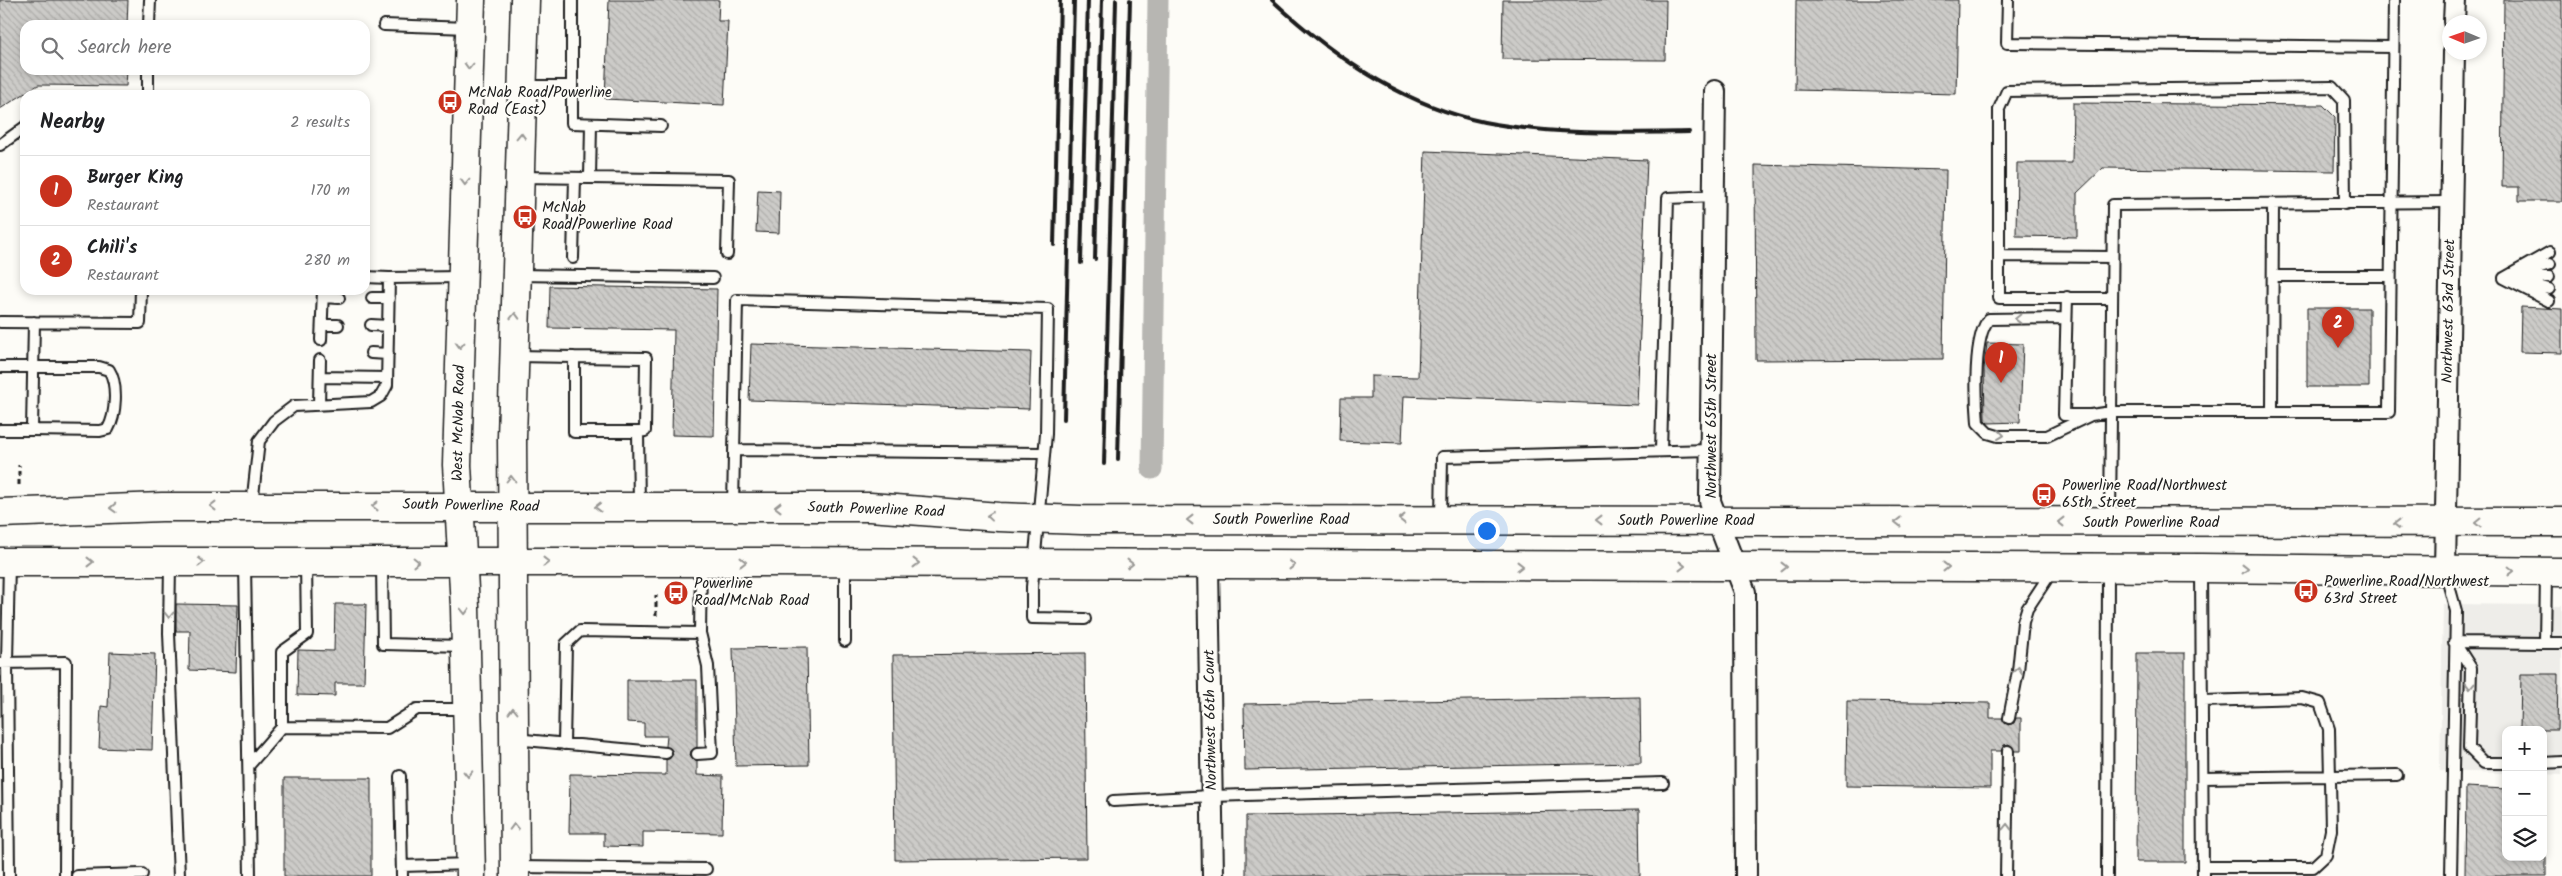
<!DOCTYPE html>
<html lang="en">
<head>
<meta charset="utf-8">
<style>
  :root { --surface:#fff; --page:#f6f6f6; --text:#202124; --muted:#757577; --line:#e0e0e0; --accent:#c8321e }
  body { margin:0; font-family:Kalam,sans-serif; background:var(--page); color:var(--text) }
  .controls { position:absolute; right:15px; bottom:15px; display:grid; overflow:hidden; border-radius:10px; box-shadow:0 2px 8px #0003 }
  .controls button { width:45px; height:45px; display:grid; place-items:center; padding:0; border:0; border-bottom:1px solid var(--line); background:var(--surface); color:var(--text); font:25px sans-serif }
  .compass { position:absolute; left:2442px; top:15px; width:45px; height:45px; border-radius:50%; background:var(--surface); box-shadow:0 2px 8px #0003; rotate:272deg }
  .you { position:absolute; left:1486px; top:530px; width:18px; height:18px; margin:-12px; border:4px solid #fff; border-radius:50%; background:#1a73e8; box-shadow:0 0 0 8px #1a73e833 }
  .badge { display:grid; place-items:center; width:32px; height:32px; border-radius:50%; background:var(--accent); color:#fff; font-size:16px; font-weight:700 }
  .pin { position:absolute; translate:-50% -41px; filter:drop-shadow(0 1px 2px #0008) }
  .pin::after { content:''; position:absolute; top:26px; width:18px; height:15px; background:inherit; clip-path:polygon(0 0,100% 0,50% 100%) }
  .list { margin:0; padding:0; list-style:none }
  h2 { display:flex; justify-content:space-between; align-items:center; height:65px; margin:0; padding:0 20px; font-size:21px }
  h2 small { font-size:16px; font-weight:400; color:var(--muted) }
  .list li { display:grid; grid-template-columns:32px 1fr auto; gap:15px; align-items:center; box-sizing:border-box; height:70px; padding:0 20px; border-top:1px solid var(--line) }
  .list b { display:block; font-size:19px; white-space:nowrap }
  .list p { margin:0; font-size:16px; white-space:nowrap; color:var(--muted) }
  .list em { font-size:16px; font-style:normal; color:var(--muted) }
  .icon { flex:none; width:28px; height:28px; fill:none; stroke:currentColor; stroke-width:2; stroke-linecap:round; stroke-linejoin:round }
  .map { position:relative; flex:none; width:2562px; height:876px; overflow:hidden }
  .search { position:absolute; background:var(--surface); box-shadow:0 2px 8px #0003; left:20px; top:20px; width:350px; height:55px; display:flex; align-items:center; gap:12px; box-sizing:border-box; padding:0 18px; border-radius:15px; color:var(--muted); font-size:19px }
  .panel { position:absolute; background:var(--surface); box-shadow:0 2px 8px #0003; left:20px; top:90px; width:350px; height:205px; border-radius:15px }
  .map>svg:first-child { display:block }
  .built { fill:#eeede9 }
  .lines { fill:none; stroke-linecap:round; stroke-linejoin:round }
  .canal { stroke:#b7b6b2; stroke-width:21 }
  .building { fill:url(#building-back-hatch); stroke:#1c1c1c }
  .service-casing { stroke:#1c1c1c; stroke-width:14 }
  .minor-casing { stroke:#1c1c1c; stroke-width:24 }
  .secondary-casing { stroke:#1c1c1c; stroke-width:31 }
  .path { stroke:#1c1c1c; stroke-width:3; stroke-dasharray:5 4; stroke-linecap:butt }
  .service { stroke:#fdfcf7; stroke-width:10 }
  .minor { stroke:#fdfcf7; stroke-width:20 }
  .secondary { stroke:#fdfcf7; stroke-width:28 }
  .rail { stroke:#1c1c1c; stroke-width:4 }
  .oneway { stroke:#989794 }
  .labels { text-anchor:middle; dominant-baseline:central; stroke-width:4.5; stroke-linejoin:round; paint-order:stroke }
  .poi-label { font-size:15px; fill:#1c1c1c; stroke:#fdfcf7; text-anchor:start }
  .street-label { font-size:15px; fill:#1c1c1c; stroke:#fdfcf7 }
</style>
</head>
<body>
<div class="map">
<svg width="2562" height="876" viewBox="0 0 2562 876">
  <defs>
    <pattern id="building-back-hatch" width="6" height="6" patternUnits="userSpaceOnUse" patternTransform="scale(1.25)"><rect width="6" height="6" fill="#cccbc8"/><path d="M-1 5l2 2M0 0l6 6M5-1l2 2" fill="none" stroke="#afaeab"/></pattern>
  </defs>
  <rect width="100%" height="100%" fill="#fdfcf7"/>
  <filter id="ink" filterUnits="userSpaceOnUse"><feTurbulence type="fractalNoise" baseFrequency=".02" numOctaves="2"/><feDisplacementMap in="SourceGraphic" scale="10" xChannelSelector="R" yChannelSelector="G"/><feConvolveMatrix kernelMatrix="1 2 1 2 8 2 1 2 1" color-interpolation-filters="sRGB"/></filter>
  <g filter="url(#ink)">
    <!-- built -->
    <path class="built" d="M2443,604L2562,605V775L2543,774V730H2506V773L2440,771Z"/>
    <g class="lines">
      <!-- canal -->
      <path class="canal" d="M1152,469L1158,0"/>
    </g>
    <!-- building -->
    <path class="building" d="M0,0H128L127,25H25V70H127L126,86L38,85L0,109Z
      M609,0H719L718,21H728L724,105L605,99Z
      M1503,0H1666L1665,60L1502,59Z
      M1796,0H1958L1956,94L1795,90Z
      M2504,0H2562V201H2519V187H2502Z
      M2073,103L2323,105L2335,117L2334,171L2103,168L2077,193V237L2016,236L2017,163H2072Z
      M1425,151L1647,160L1637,405L1404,396L1402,443L1340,441L1341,398H1371V376L1418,377Z
      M1755,165L1946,170L1943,359L1756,360Z
      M758,190L780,191L779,233L756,232Z
      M550,286L717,289L714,436L672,435L674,330L549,328Z
      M2521,307L2562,309V353L2520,352Z
      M2307,308H2369V387H2307Z
      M1987,343L2023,344L2020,422L1988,423L1985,420L1984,369Z
      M751,344L1031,352L1029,409L749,400Z
      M176,604L238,605L236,672L189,670L190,631H176Z
      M335,604H366L364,683H335V696L297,695L298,650L334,651Z
      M807,647L809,765L736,766L733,648Z
      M110,652L155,654L152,750L99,748L101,706L108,707Z
      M1085,653L1087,858L895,860L893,655Z
      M2137,653H2185V862H2136Z
      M2521,674H2558L2557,730H2520Z
      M627,680H697V747L691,751L690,755L697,761V775L723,776L722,833L643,832V847L604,846V833H569L570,774L666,775V760L671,757L673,753L666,746L667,736H644V723L627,722Z
      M1640,697L1641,763L1245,770L1244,704Z
      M1847,701L1990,703V718H2002L2008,725L2014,723L2016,718H2021V751H2015L2009,744L2004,745L2001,751H1990V788L1846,786Z
      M284,778H371V876H284Z
      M2466,787L2506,789V857H2546V876H2465Z
      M1639,810L1640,876H1246V816Z"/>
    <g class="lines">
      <defs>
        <path id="service" d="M572,0V86
          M2008,0L2007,43L2393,47
          M149,25L150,0
          M384,25L468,28
          M523,86H572V123L661,126
          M148,95V70
          M0,145L25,127
          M520,177L729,180L727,254
          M590,178L591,124
          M1999,256L2112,257
          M573,258L575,178
          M2521,273L2550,264
          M517,275L713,278
          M2273,276H2390
          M365,277L389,278
          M2517,277H2549
          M2504,278L2550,252
          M2504,278L2549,301
          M2519,281L2549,289
          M323,297L339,298
          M2067,297L2064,415H2091L2111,412H2389L2394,0
          M372,298H389
          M2112,298H1999V109L2007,91L2332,87L2344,100L2345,204
          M2066,318L1989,319C1973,336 1976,399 1978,423L1988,433L1998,436H2047L2089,416
          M0,322L140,323L141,290
          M322,325H338
          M371,325L388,326
          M321,340L323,290
          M371,353L388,354
          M516,356L574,357V432H638L639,506
          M574,357L646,358L645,431L638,432
          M0,367H99L109,370C118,384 116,415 108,429L100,431L32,430L34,322
          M320,377L387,378
          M319,405L320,360
          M2272,412L2273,204
          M0,430H32
          M734,450L1044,453
          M1661,451L1668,198L1714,196
          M252,505L259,441L274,421L294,406L371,402L381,396L387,385L389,278L461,277
          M733,506L737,300L1048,309L1046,434L1032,587V618L1085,619
          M1441,519L1442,457L1711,450
          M2110,521L2113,205L2452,202
          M845,562V641
          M170,563L169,633L179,876
          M245,563L250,876
          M382,563L383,644L464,646
          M2201,569L2203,876
          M2445,571L2456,611L2451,876
          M2546,573L2545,643H2562
          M2454,642L2545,643
          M2455,643L2471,668L2469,748L2484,763H2506
          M0,663L66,662L65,876
          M2202,701L2302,698L2320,703L2329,729L2331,830L2326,855L2313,867H2203
          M2009,718L2018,671L2023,622L2027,609L2052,571
          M282,727L387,728L417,709H466
          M514,739L666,753
          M564,744L566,644L580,631L700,633
          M697,754L712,753L708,666L700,633L701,562
          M2543,763L2562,762
          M250,764L282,727V652L307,634L306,562
          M400,776L402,876
          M2203,778L2397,775
          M1113,801L1212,796L1663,783
          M402,866L470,864
          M515,867L706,869
          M9,876L7,663L9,562
          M77,876L142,874
          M2006,876L2008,751
          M2107,876L2108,570"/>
        <path id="minor" d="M2454,22L2455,0
          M1715,91L1710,501L1745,592L1746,876
          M1208,565L1213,876
          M2445,570L2454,52"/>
        <path id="secondary" d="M0,513L162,507H870L999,517L1082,520L2562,522
          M0,562H760L2201,568L2562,572
          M471,876L465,607L457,465L471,0
          M515,876L512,438L525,0"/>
      </defs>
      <!-- service casing -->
      <use href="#service" class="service-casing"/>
      <!-- minor casing -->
      <use href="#minor" class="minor-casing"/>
      <!-- secondary casing -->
      <use href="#secondary" class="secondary-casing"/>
      <!-- path -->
      <path class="path" d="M19,485V465
        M656,616V595"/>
      <!-- service -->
      <use href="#service" class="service"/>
      <!-- minor -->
      <use href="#minor" class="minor"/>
      <!-- secondary -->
      <use href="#secondary" class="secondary"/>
      <!-- rail -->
      <path class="rail" d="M1272,0C1331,55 1403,105 1484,122C1551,135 1620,133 1689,132
        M1054,245L1060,0
        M1095,259L1102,0
        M1081,263L1088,0
        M1064,419L1074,0
        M1118,459L1130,0
        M1104,464L1116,0"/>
    </g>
    <!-- one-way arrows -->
    <defs><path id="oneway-chevron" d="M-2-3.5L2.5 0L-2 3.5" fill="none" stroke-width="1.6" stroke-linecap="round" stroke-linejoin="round" transform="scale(1.25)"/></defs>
    <g class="oneway">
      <use href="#oneway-chevron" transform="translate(469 66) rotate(92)"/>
      <use href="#oneway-chevron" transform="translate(521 136) rotate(-88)"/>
      <use href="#oneway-chevron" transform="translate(465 182) rotate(92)"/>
      <use href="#oneway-chevron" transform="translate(515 316) rotate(-88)"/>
      <use href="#oneway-chevron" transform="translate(2018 319) rotate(179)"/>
      <use href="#oneway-chevron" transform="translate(460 345) rotate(92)"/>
      <use href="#oneway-chevron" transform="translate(2001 435) rotate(7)"/>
      <use href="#oneway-chevron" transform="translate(511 479) rotate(-90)"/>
      <use href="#oneway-chevron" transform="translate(213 506) rotate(180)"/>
      <use href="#oneway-chevron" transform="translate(375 506) rotate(180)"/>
      <use href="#oneway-chevron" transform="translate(598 507) rotate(180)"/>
      <use href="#oneway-chevron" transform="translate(778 507) rotate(180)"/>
      <use href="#oneway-chevron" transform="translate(113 508) rotate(178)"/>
      <use href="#oneway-chevron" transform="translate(990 516) rotate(-174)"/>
      <use href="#oneway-chevron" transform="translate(1402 519) rotate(-180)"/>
      <use href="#oneway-chevron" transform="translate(1190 520) rotate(180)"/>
      <use href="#oneway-chevron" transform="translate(1599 520) rotate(-180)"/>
      <use href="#oneway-chevron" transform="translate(1898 522) rotate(-180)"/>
      <use href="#oneway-chevron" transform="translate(2061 522) rotate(-180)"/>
      <use href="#oneway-chevron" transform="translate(2478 523) rotate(179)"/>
      <use href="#oneway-chevron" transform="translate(2397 524) rotate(-180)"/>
      <use href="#oneway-chevron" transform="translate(90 562)"/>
      <use href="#oneway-chevron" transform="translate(201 562)"/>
      <use href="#oneway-chevron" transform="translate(416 562) rotate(1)"/>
      <use href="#oneway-chevron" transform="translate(546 562)"/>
      <use href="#oneway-chevron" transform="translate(743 562)"/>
      <use href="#oneway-chevron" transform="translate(916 563)"/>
      <use href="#oneway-chevron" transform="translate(1130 564)"/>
      <use href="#oneway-chevron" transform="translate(1292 565)"/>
      <use href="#oneway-chevron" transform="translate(1520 566)"/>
      <use href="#oneway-chevron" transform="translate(1682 566)"/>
      <use href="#oneway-chevron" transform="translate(1784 567)"/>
      <use href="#oneway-chevron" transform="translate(1946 567)"/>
      <use href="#oneway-chevron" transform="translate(2245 569)"/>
      <use href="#oneway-chevron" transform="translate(2511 571) rotate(1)"/>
      <use href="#oneway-chevron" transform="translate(465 611) rotate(88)"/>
      <use href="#oneway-chevron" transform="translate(169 615) rotate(90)"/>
      <use href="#oneway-chevron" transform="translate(2018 670) rotate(-80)"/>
      <use href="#oneway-chevron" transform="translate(2470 686) rotate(91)"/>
      <use href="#oneway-chevron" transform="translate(513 711) rotate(-91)"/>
      <use href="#oneway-chevron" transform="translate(468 774) rotate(89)"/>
      <use href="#oneway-chevron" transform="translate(514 827) rotate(-91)"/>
      <use href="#oneway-chevron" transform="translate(2007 827) rotate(-89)"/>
    </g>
  </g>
  <!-- icons -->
  <defs>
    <symbol id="bus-disc" viewBox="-11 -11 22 22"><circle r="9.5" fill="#c8321e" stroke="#fdfcf7"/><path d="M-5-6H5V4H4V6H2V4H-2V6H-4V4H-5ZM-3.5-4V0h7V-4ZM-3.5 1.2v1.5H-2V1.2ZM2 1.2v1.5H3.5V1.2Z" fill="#fff"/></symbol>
  </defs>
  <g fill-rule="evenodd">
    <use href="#bus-disc" x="436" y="88" width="28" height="28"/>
    <use href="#bus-disc" x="511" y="203" width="28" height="28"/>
    <use href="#bus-disc" x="2030" y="481" width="28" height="28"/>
    <use href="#bus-disc" x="2292" y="577" width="28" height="28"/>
    <use href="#bus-disc" x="662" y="579" width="28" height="28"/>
  </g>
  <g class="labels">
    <!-- poi labels -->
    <g class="poi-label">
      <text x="468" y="93">McNab Road/Powerline<tspan x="468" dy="17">Road (East)</tspan></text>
      <text x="542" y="208">McNab<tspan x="542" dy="17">Road/Powerline Road</tspan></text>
      <text x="2062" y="486">Powerline Road/Northwest<tspan x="2062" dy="17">65th Street</tspan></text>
      <text x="2324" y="582">Powerline Road/Northwest<tspan x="2324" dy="17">63rd Street</tspan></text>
      <text x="694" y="584">Powerline<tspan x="694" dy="17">Road/McNab Road</tspan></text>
    </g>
    <!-- street labels -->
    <g class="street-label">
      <text transform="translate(2449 311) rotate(-89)">Northwest 63rd Street</text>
      <text transform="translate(459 423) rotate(-89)">West McNab Road</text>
      <text transform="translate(1712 426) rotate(-90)">Northwest 65th Street</text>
      <text transform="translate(471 506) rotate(1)">South Powerline Road</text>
      <text transform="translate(876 510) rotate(2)">South Powerline Road</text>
      <text x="1281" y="520">South Powerline Road</text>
      <text x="1686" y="521">South Powerline Road</text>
      <text x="2151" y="523">South Powerline Road</text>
      <text transform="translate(1211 720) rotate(-91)">Northwest 66th Court</text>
    </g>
  </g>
</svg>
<div class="controls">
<button>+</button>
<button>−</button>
<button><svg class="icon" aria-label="layers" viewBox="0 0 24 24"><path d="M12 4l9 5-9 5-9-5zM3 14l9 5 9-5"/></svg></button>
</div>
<svg class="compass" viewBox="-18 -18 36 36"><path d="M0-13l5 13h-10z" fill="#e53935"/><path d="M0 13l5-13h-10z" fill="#757577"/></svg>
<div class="you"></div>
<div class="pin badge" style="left:2001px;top:383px">1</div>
<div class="pin badge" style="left:2338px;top:348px">2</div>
<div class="search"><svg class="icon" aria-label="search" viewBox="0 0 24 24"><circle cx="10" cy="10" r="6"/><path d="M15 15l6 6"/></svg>Search here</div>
<section class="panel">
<h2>Nearby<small>2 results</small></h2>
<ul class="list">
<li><span class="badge">1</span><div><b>Burger King</b><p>Restaurant</p></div><em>170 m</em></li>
<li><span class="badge">2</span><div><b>Chili's</b><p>Restaurant</p></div><em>280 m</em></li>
</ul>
</section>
</div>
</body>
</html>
